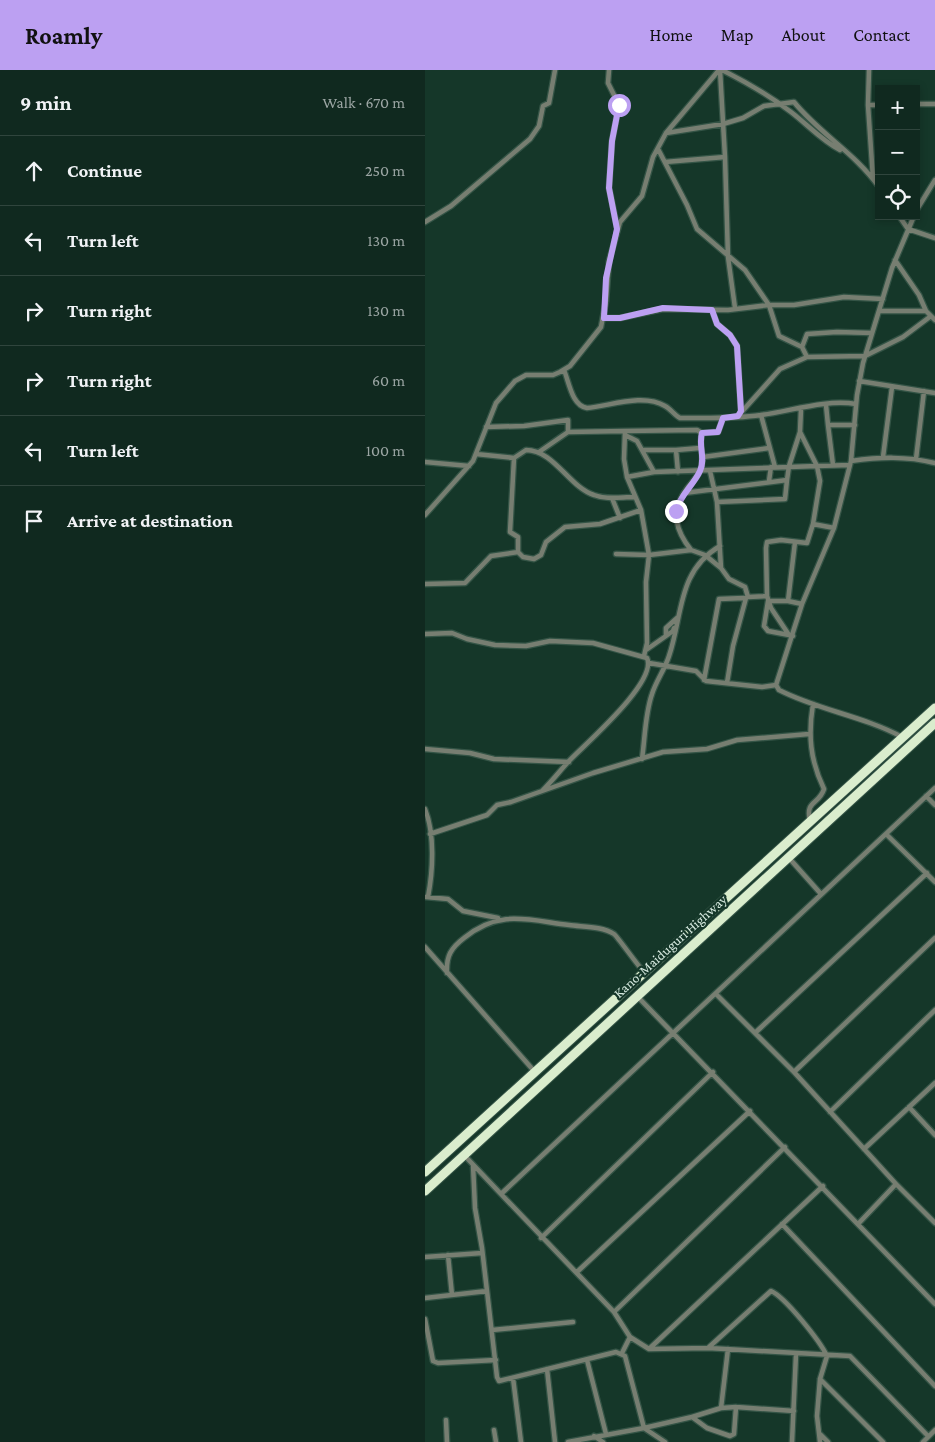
<!DOCTYPE html>
<html lang="en">
<head>
<meta charset="utf-8">
<style>
  :root { --surface:#10291f; --page:#1e352c; --text:#f1f3f6; --muted:#9ca6a4; --line:#30453d; --accent:#bca0f2 }
  body { margin:0; font-family:"Crimson Pro",serif; background:var(--page); color:var(--text) }
  .controls { position:absolute; right:15px; top:15px; display:grid; overflow:hidden; border-radius:0px; box-shadow:0 2px 8px #0003 }
  .controls button { width:45px; height:45px; display:grid; place-items:center; padding:0; border:0; border-bottom:1px solid var(--line); background:var(--surface); color:var(--text); font:25px sans-serif }
  .stop { position:absolute; width:15px; height:15px; margin:-11px; border:4px solid #bca0f2; border-radius:50%; background:#fff }
  .stop.end { background:#bca0f2; border-color:#fff; box-shadow:0 1px 5px #0008 }
  .list { margin:0; padding:0; list-style:none }
  h2 { display:flex; justify-content:space-between; align-items:center; height:65px; margin:0; padding:0 20px; font-size:21px }
  h2 small { font-size:16px; font-weight:400; color:var(--muted) }
  .list li { display:grid; grid-template-columns:32px 1fr auto; gap:15px; align-items:center; box-sizing:border-box; height:70px; padding:0 20px; border-top:1px solid var(--line) }
  .list b { display:block; font-size:19px; white-space:nowrap }
  .list em { font-size:16px; font-style:normal; color:var(--muted) }
  .icon { flex:none; width:28px; height:28px; fill:none; stroke:currentColor; stroke-width:2; stroke-linecap:round; stroke-linejoin:round }
  .map { position:relative; flex:none; width:510px; height:1372px; overflow:hidden }
  header { display:flex; align-items:center; gap:30px; box-sizing:border-box; height:70px; padding:0 25px; background:var(--accent); color:#111 }
  header strong { font-size:24px }
  nav { display:flex; gap:28px; margin-inline-start:auto; font-size:18px }
  main { display:flex }
  aside { flex:1; background:var(--surface) }
  .map>svg:first-child { display:block }
  .lines { fill:none; stroke-linecap:round; stroke-linejoin:round }
  .street-casing { stroke:#345446; stroke-width:7 }
  .highway-casing { stroke:#345446; stroke-width:11 }
  .street { stroke:#777e71; stroke-width:4.5 }
  .highway { stroke:#daedcd; stroke-width:9 }
  .route { stroke:#bca0f2; stroke-width:6 }
  .labels { text-anchor:middle; dominant-baseline:central; stroke-width:4.5; stroke-linejoin:round; paint-order:stroke }
  .street-label { font-size:14px; fill:#d8ebe1; stroke:#153729 }
</style>
</head>
<body>
<header>
<strong>Roamly</strong>
<nav><a>Home</a><a>Map</a><a>About</a><a>Contact</a></nav>
</header>
<main>
<aside>
<h2>9 min<small>Walk · 670 m</small></h2>
<ul class="list">
<li><svg class="icon" aria-label="ahead" viewBox="0 0 24 24"><path d="M12 20V5M6 11l6-6 6 6"/></svg><div><b>Continue</b></div><em>250 m</em></li>
<li><svg class="icon" aria-label="left" viewBox="0 0 24 24"><path d="M17 20v-9H6M10 6l-5 5 5 5"/></svg><div><b>Turn left</b></div><em>130 m</em></li>
<li><svg class="icon" aria-label="right" viewBox="0 0 24 24"><path d="M7 20v-9h11M14 6l5 5-5 5"/></svg><div><b>Turn right</b></div><em>130 m</em></li>
<li><svg class="icon" aria-label="right" viewBox="0 0 24 24"><path d="M7 20v-9h11M14 6l5 5-5 5"/></svg><div><b>Turn right</b></div><em>60 m</em></li>
<li><svg class="icon" aria-label="left" viewBox="0 0 24 24"><path d="M17 20v-9H6M10 6l-5 5 5 5"/></svg><div><b>Turn left</b></div><em>100 m</em></li>
<li><svg class="icon" aria-label="arrive" viewBox="0 0 24 24"><path d="M6 21V4h12l-3 4 3 4H6"/></svg><div><b>Arrive at destination</b></div></li>
</ul>
</aside>
<div class="map">
<svg width="510" height="1372" viewBox="0 0 510 1372">
  <rect width="100%" height="100%" fill="#153729"/>
  <g class="lines">
    <defs>
      <path id="street" d="M184,0L183,13L194,35L187,71L184,118L192,157
        M295,0L300,87
        M297,0C321,12 345,26 366,42C383,55 396,70 415,80
        M444,0L443,35L448,108
        M491,34H510
        M443,35H454
        M241,63L298,54L318,48L339,36L369,32C394,63 431,84 454,117
        M233,79L262,135L272,159L320,200L344,235L354,266L377,277
        M240,92L300,87L303,187L310,238
        M491,141L510,110
        M474,146L483,159L510,168
        M0,152L26,136L105,69L114,56L118,36L124,33L130,0
        M470,190L494,225L501,241L510,250
        M287,240L292,254L305,265L312,276L316,341
        M454,241H501
        M179,248H195L238,239L303,240L344,235H369L419,227L458,229
        M382,287L440,286L478,267L506,246
        M139,300C144,312 147,336 162,338C185,336 218,323 240,336C246,339 249,345 255,348C282,348 309,349 336,345C366,341 401,329 431,334
        M434,311L510,323
        M401,335L403,355
        M336,345L350,397
        M313,346L355,299L382,287L377,277L382,264L412,262L447,263
        M298,348L293,362L277,363C273,376 281,388 275,401C272,408 265,414 261,420C245,442 251,461 266,480L280,485L296,498L304,509L320,517L323,527L342,526L346,538L364,565L368,566
        M61,357L99,356L143,350V362L200,361L199,389L202,407L216,440L224,485L221,512L222,573L219,586
        M200,361L272,360L277,363
        M375,362L392,396L425,395
        M200,365L212,371L229,402
        M219,380H251
        M114,382L143,362
        M51,384L89,388L101,380C129,380 144,417 169,425C181,430 196,427 209,427
        M278,387L344,378
        M458,387L467,317
        M89,388L85,462L93,467V482
        M491,389L499,321
        M426,391C455,387 481,386 510,393
        M0,392L44,396
        M408,395L403,355H430
        M285,401L292,432L296,498
        M253,402L251,380L275,378
        M202,407L229,402L392,396L395,411L388,454L409,458
        M344,411L346,397
        M259,423L362,410L364,396L375,362L376,339
        M187,428L195,448
        M292,432L360,429L362,410
        M0,445L48,391L71,333L90,311L101,305H128L135,302L145,296L176,257L181,231L184,191L195,152L217,126L228,87L241,63L294,0
        M191,484L224,485L266,480
        M0,514L40,513L66,486L93,482L98,487L109,489L116,485L121,472L140,457L175,454L216,440
        M342,526L341,478L342,472L356,470L382,473L388,454
        M363,531L377,534
        M0,564L27,563L42,569L70,575L101,576L125,571L168,573L222,588C233,612 159,675 143,692C134,702 126,712 117,721
        M241,565V558L252,548
        M364,565L343,561L339,556L343,531H363L370,472
        M221,580L248,561L249,558
        M224,593L271,601L281,611L337,617L351,615
        M279,610L294,529L319,528
        M302,613L308,576L321,528
        M477,667C438,646 393,640 354,620L351,615L377,534L409,458L426,391L432,325L438,293L467,198L489,146
        M0,679L45,683L69,689L144,692
        M217,689C220,668 220,644 227,624C231,611 240,599 244,586C258,545 252,501 295,476
        M501,726L510,735
        M0,739C10,764 8,801 3,827
        M385,751C380,730 394,735 399,719C385,690 383,665 388,634
        M5,764L62,745L72,735L86,732L168,703L238,682L282,679L312,670L384,664
        M461,764L510,812
        M364,788L396,824
        M1,827L23,829L38,841L73,848
        M0,877L110,1002
        M22,903C21,886 26,878 39,868C75,839 102,850 144,855C157,857 177,856 189,864C192,866 213,896 219,902
        M291,924L369,1002L471,1114
        M212,926L510,1234
        M331,962L502,803
        M369,1002L510,868
        M484,1037L510,1065
        M405,1042L510,940
        M439,1079L510,1013
        M39,1085L76,1124L510,718
        M48,1095L50,1138L57,1178L72,1307L74,1311L191,1282L200,1286L219,1358L267,1347L282,1358L305,1366L309,1364L311,1337
        M76,1124L189,1242L205,1267L224,1279L398,1116
        M357,1154L510,1316
        M433,1154L471,1114L510,1153
        M116,1168L288,1002
        M23,1185L27,1225
        M0,1187L57,1183
        M152,1202L325,1041
        M0,1228L62,1221
        M189,1242L360,1077
        M0,1249L8,1291L13,1293L71,1290
        M67,1260L148,1252
        M224,1279L283,1278
        M197,1283L205,1267
        M162,1290L181,1364
        M122,1299L130,1372
        M88,1308L96,1372
        M395,1309L458,1372
        M296,1338L303,1279
        M267,1347L296,1338L311,1337L369,1341
        M21,1350L22,1372
        M69,1360L71,1372
        M395,1364L403,1372
        M169,1366L178,1372
        M143,1372L219,1358L240,1372
        M367,1372L371,1284
        M395,1372L392,1346L395,1309L402,1286C395,1271 360,1227 346,1221L283,1278L425,1286L503,1366
        M498,1372L510,1360"/>
      <path id="highway" d="M0,1102L510,638
        M0,1121L510,653"/>
    </defs>
    <!-- street casing -->
    <use href="#street" class="street-casing"/>
    <!-- highway casing -->
    <use href="#highway" class="highway-casing"/>
    <!-- street -->
    <use href="#street" class="street"/>
    <!-- highway -->
    <use href="#highway" class="highway"/>
  </g>
  <g class="lines">
    <!-- route -->
    <path class="route" d="M194,35L187,71L184,118L192,159L181,208L179,248H195L238,238L287,240L292,254L305,265L312,276L316,341L313,346L298,348L293,362L277,363C273,376 281,388 275,401C268,416 255,425 251,441"/>
  </g>
  <g class="labels">
    <!-- street labels -->
    <g class="street-label">
      <text transform="translate(245 876) rotate(-42)">Kano-Maiduguri Highway</text>
    </g>
  </g>
</svg>
<div class="controls">
<button>+</button>
<button>−</button>
<button><svg class="icon" aria-label="locate" viewBox="0 0 24 24"><circle cx="12" cy="12" r="6"/><path d="M12 2v4M12 18v4M2 12h4M18 12h4"/></svg></button>
</div>
<div class="stop" style="left:194px;top:35px"></div>
<div class="stop end" style="left:251px;top:441px"></div>
</div>
</main>
</body>
</html>
